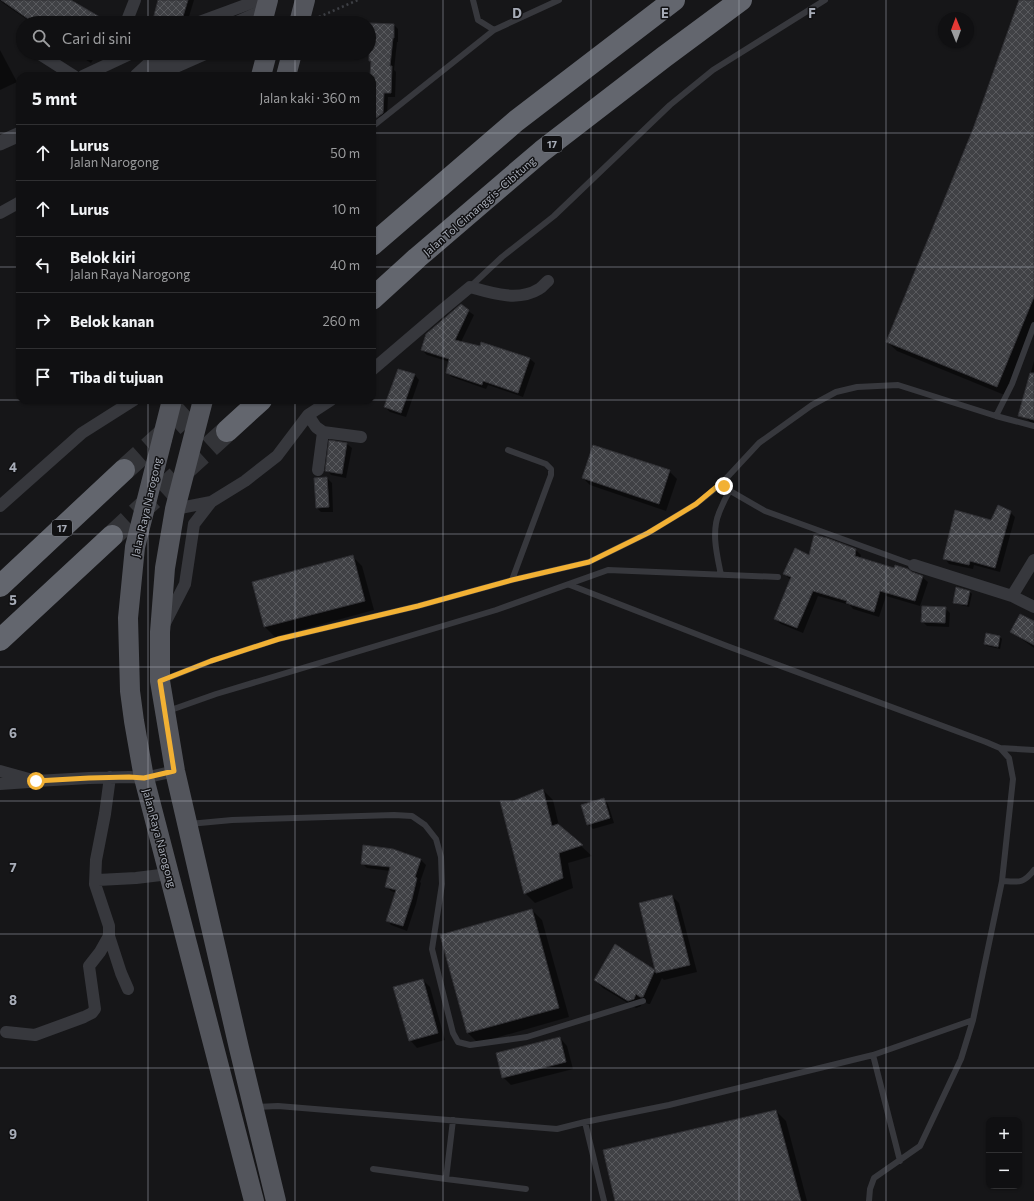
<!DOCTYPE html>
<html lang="id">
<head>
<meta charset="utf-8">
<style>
  :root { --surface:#101012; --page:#1e1e20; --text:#f1f3f6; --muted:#9c9d9f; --line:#303032 }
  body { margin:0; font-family:Commissioner,sans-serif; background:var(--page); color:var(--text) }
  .controls { position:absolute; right:12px; bottom:12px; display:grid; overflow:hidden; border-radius:8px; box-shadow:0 1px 3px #0004 }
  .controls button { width:36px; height:36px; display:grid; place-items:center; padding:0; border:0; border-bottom:1px solid var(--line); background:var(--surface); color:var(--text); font:20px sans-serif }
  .compass { position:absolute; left:938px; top:12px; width:36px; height:36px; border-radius:50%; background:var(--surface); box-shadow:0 1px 3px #0004; rotate:359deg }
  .stop { position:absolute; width:12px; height:12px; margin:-9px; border:3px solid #f2b134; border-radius:50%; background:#fff }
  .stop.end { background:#f2b134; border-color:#fff; box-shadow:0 1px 4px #0008 }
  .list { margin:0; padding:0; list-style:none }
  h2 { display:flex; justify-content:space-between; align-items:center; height:52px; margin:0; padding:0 16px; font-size:17px }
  h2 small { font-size:13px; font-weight:400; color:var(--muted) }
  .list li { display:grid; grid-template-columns:26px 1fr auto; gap:12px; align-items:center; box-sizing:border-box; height:56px; padding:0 16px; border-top:1px solid var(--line) }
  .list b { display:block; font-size:15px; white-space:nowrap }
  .list p { margin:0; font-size:13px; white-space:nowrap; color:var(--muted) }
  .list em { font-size:13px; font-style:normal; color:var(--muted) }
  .icon { flex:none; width:22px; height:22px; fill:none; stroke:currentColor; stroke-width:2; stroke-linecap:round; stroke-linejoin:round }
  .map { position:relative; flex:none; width:1034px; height:1201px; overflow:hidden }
  .search { position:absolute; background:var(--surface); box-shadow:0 1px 3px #0004; left:16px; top:16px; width:360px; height:44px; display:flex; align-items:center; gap:10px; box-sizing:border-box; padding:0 14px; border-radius:22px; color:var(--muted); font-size:15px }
  .panel { position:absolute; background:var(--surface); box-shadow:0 1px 3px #0004; left:16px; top:72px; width:360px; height:332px; border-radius:12px }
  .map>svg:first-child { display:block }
  .shadow { fill:#0007 }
  .building { fill:url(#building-cross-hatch); stroke:#303034 }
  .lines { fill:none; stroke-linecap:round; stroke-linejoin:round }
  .motorway-tunnel { stroke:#333438; stroke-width:22; stroke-dasharray:22 11; stroke-linecap:butt }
  .path { stroke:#3d3f44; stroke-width:2.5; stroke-dasharray:2 3; stroke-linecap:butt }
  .service { stroke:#37383d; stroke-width:6 }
  .minor { stroke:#37383d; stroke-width:12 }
  .tertiary { stroke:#37383d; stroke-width:15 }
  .primary { stroke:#53555c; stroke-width:20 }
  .motorway { stroke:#63666e; stroke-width:22 }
  .route { stroke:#f2b134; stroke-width:5 }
  .grid { fill:none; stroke:#a8adb8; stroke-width:1; stroke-opacity:0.55 }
  .labels { text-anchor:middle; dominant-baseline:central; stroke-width:3; stroke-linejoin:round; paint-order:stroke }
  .shield { fill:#111113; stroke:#7b7e86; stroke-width:1 }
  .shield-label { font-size:10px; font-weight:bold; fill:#a8adb8 }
  .street-label { font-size:11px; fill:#a8adb8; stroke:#111113 }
  .grid-label { font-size:13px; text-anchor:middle; font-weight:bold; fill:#a8adb8; stroke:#111113; stroke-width:3; stroke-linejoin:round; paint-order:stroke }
</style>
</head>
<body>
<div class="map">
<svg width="1034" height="1201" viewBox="0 0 1034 1201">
  <defs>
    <pattern id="building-cross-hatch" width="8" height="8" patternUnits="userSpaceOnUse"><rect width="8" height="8" fill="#404145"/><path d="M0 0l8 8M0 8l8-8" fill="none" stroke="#595a5e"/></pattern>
  </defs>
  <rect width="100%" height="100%" fill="#161618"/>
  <!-- shadow -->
  <path class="shadow" d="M0,0H72L108,23H32L3,3Z
    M159,0H194L187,23H155Z
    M1020,0H1034V331L1007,396L897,351L887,342L974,130Z
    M369,24L394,25L398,29V42H397L394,70L396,72L395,97H388L387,117L372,116V62L370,61L371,55L362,54L361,53H369Z
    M0,50L17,82L0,90Z
    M75,53H97L91,63Z
    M461,306L474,315L461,342L480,347L482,343L530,359L535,363L523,397L488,385L486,389L452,377L447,373L450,362L427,355L422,350Z
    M1034,361V425L1020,413Z
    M415,375L419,380L406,417L390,412L385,407Z
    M330,442L347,444L352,448L346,478L331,475L327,470Z
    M669,471L677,479L666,511L590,485L583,478Z
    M315,478H327L332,483L333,512H321L317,508Z
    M1010,512L1015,517L1000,572L974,565L973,569L949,564L945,559L992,521Z
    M856,550L861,555L860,559L922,577L928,582L920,606L886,596L879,617L853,609L850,605L818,596L803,633L781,624L775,619L791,580L784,574L810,556Z
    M352,556L362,566L374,610L275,637L265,627L253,582Z
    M970,592L972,594L969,607L957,604L954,602Z
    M945,608L950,613L949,627L927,626L922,621Z
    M1034,622V648L1012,632Z
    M1000,637L1002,639L1000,649L987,646L985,644Z
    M543,790L553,800L559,826L592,856L568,863L573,888L535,903L525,893L513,802Z
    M603,799L608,804L614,823L593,829L588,824Z
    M392,850L421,860L426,865L420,882L421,883L416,904L407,931L391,925L387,920L396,893L391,891L386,886L390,871L367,868L362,863Z
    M672,896L679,903L697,972L664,980L662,978L650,1004H648L643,1000L641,1006L636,1008L603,988L595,980L616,946L657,972Z
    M532,910L542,920L569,1017L478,1043L468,1033Z
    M423,980L430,987L445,1040L417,1048L410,1040Z
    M560,1038L567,1046L573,1069L511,1085L503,1077Z
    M776,1111L786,1121L807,1201H616Z"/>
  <!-- building -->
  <path class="building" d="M1,0H71L110,23H34Z
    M158,0H188L181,23H152Z
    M1019,0H1034V297L997,387L886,342L973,129Z
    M369,23L394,24V38H393L390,66H392L391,93H384L383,113L372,121V76H370L371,61H369Z
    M461,304L469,310L455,340L480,346L481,342L530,358L518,393L483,381L482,385L446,373L449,359L421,350L426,334Z
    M398,369L415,374L401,413L384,407Z
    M1030,373H1034V420L1018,416Z
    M329,440L347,443L342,474L325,471Z
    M593,445L670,470L659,504L582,478Z
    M327,477L329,507L316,508L314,478Z
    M998,505L1011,511L995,568L970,561L969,565L943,559L955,510L991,520Z
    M814,535L827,538L856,549L855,556L894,568L895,565L908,569L912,572L923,576L915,601L880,591L874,612L846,603L847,601L813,591L797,628L774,619L791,577L783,574L795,548L809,555Z
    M353,555L365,601L264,627L252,582Z
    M956,587L970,591L967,605L953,603Z
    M922,606L946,607L945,623L921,622Z
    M1020,614L1034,621V645L1010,632Z
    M986,633L1000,636L998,647L984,644Z
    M543,789L552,826L558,824L583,845L559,853L563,878L524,894L500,801H513Z
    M604,798L610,818L587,825L581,805Z
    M363,845L393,849L421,859L415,877L417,878L412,899L403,926L386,921L396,890L385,887L390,867L361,864Z
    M672,895L690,965L656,973L655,970L643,997H640L636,994L634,999L628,1001L594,980L615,944L655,970L639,903Z
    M532,909L559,1008L467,1033L440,935Z
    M423,979L438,1033L409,1041L393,987Z
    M560,1037L566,1062L502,1078L496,1053Z
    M776,1110L801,1201H615L603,1150Z"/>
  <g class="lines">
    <!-- motorway-tunnel -->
    <path class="motorway-tunnel" d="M124,470L202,400
      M112,536L227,431"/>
    <!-- path -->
    <path class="path" d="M319,17L358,0"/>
    <!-- service -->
    <path class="service" d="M473,0L478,20L494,30
      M372,127L494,30L559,0
      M470,287L502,257L554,216L670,105L713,70L825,0
      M996,416L1034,426
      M720,485L765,511L914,565
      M721,575C717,555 711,532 719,513C722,505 726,497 730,490
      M512,580L589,562L648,533L696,504L720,485L759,443L812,405L836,392L857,387L898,385L996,416L1012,384L1034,325
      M570,585L727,646L986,742L1000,748L1009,758L1013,779L1002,881L973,1020L961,1059L920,1146L874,1178L870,1189L869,1201
      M163,680L211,661L279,639L418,606L512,580L551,475V469L546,464L508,450
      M168,711L216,694L496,610L608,570L778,577
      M1000,748L1034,750
      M189,824L232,820L394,815L412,816L425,825L436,839L441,857L442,884L432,949L453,1033L458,1042L470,1045L527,1037L643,1001
      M1002,881C1019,882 1023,884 1034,870
      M873,1055L900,1161
      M256,1107L278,1106L557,1129L585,1122L669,1105L873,1055L973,1020
      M453,1120L446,1179L526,1189
      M585,1122L604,1201
      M373,1169L446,1179"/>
    <!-- minor -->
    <path class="minor" d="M126,23L135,0
      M197,23L259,0
      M38,53L74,76
      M83,76L132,53
      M0,213L20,202
      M372,370L441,311L470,287C491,293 518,302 539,289C543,287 545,283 548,281
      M308,415L316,427L323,432L361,437
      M318,470L323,432
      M0,506L82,433L134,400
      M175,509L211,502L245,481L277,456L308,415L331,400
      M914,565L1012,596L1034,607
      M1012,596L1034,560
      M165,623L185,584L194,524L211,502
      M0,771L36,781L89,778L129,777L144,778L175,771
      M0,784L29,782
      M96,882L98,880L136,878L169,874
      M109,936L121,973L128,989
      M6,1032L35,1035L84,1017L92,1013L95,1009L89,966L100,952L109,936V926L95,884L96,860L105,814L110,777"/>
    <!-- tertiary -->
    <path class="tertiary" d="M238,23L265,11
      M137,76L149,65L174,53
      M152,76L204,53
      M0,143L20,134"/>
    <!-- primary -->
    <path class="primary" d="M262,23L268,0
      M299,23L305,0
      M261,76L267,53
      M286,76L292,53
      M172,400L135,547L128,618L130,691L134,721L144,778L254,1201
      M203,400L175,509L165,568L160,632V681L175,771L239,1048L276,1201"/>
    <!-- motorway -->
    <path class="motorway" d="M372,245L516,121L674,0
      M372,299L417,258L542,151L664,57L741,0
      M227,431L261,400
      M0,586L124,470
      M0,640L112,536"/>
  </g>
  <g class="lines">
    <!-- route -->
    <path class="route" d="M36,781L89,778L129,777L144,778L174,771L160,681L211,661L279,639L418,606L512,580L589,562L648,533L696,504L720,484L724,486"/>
  </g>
  <!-- grid -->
  <path class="grid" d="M148,0V23M295,0V23M443,0V1201M591,0V1201M739,0V1201M886,0V1201M148,53V76M295,53V76M0,133H20M372,133H1034M0,267H20M372,267H1034M0,400H1034M148,400V1201M295,400V1201M0,534H1034M0,667H1034M0,801H1034M0,934H1034M0,1068H1034"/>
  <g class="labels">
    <!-- shield labels -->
    <g class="shield">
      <rect x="542" y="136" width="20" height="16" rx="3"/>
      <rect x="52" y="520" width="20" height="16" rx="3"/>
    </g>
    <g class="shield-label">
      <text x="552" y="144">17</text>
      <text x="62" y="528">17</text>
    </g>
    <!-- street labels -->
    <g class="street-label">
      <text transform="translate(479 206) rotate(-41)">Jalan Tol Cimanggis–Cibitung</text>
      <text transform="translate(146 507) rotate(-77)">Jalan Raya Narogong</text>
      <text transform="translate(160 838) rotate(75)">Jalan Raya Narogong</text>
    </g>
  </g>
  <g class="grid-label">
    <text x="517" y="18">D</text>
    <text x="665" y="18">E</text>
    <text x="812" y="18">F</text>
    <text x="13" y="472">4</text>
    <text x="13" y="605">5</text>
    <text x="13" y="738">6</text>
    <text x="13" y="872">7</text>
    <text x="13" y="1005">8</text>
    <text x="13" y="1139">9</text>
  </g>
</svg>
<div class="controls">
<button>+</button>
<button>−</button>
</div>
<svg class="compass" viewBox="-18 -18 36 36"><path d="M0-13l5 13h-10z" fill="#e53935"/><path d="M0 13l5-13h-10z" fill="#9c9d9f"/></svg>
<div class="stop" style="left:36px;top:781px"></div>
<div class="stop end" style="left:724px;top:486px"></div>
<div class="search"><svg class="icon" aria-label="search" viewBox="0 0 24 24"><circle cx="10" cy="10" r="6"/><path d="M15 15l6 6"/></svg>Cari di sini</div>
<section class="panel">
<h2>5 mnt<small>Jalan kaki · 360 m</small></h2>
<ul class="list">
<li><svg class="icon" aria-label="ahead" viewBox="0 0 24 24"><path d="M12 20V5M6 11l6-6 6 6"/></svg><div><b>Lurus</b><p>Jalan Narogong</p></div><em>50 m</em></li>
<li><svg class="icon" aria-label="ahead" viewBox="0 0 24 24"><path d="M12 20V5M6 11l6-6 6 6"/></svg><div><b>Lurus</b></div><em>10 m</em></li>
<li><svg class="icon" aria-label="left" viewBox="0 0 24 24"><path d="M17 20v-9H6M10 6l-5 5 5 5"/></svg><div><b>Belok kiri</b><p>Jalan Raya Narogong</p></div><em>40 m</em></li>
<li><svg class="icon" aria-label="right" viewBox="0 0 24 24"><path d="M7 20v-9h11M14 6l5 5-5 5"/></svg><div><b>Belok kanan</b></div><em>260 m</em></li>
<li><svg class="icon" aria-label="arrive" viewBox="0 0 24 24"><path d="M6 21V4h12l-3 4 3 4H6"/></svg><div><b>Tiba di tujuan</b></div></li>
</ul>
</section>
</div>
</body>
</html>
